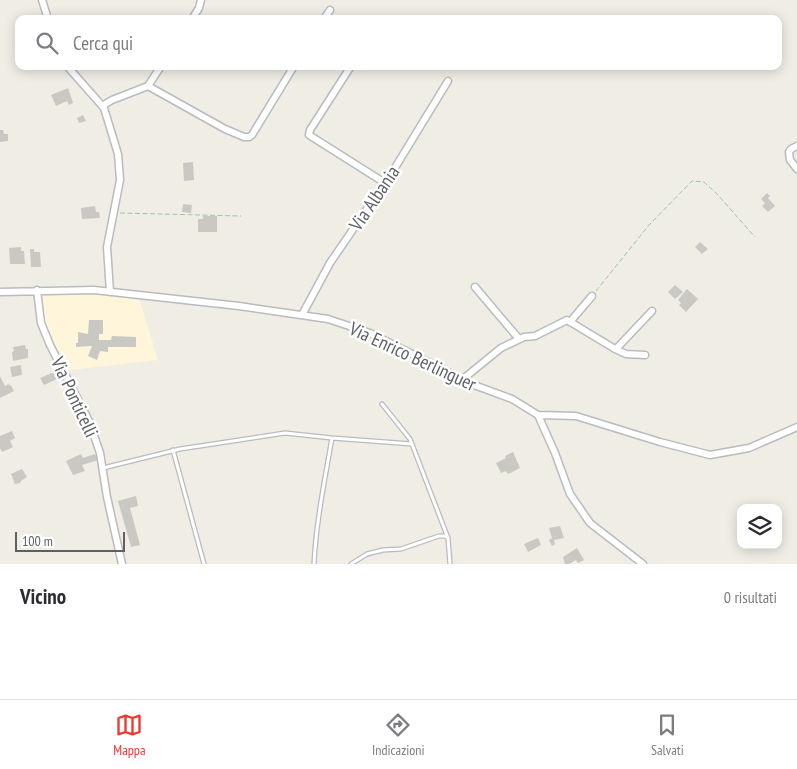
<!DOCTYPE html>
<html lang="it">
<head>
<meta charset="utf-8">
<style>
  :root { --surface:#fff; --page:#f2f2f3; --text:#2b2b33; --muted:#7c7c81; --line:#e1e1e2; --accent:#ec382f }
  body { margin:0; font-family:"PT Sans Narrow",sans-serif; background:var(--page); color:var(--text) }
  .controls { position:absolute; right:15px; bottom:15px; display:grid; overflow:hidden; border-radius:10px; box-shadow:0 2px 12px #0003 }
  .controls button { width:45px; height:45px; display:grid; place-items:center; padding:0; border:0; border-bottom:1px solid var(--line); background:var(--surface); color:var(--text); font:25px sans-serif }
  .scale { position:absolute; left:15px; bottom:12px; width:110px; box-sizing:border-box; padding-left:5px; border:2px solid #5d6166; border-top:0; font-size:14px; line-height:18px; white-space:nowrap; color:#5d6166; -webkit-text-stroke:4px #fff; paint-order:stroke }
  .list { margin:0; padding:0; list-style:none }
  h2 { display:flex; justify-content:space-between; align-items:center; height:65px; margin:0; padding:0 20px; font-size:21px }
  h2 small { font-size:16px; font-weight:400; color:var(--muted) }
  .icon { flex:none; width:28px; height:28px; fill:none; stroke:currentColor; stroke-width:2; stroke-linecap:round; stroke-linejoin:round }
  .map { position:relative; flex:none; width:797px; height:564px; overflow:hidden }
  .search { position:absolute; background:var(--surface); box-shadow:0 2px 12px #0003; left:15px; right:15px; top:15px; height:55px; display:flex; align-items:center; gap:12px; box-sizing:border-box; padding:0 18px; border-radius:10px; color:var(--muted); font-size:19px }
  .sheet { height:135px; background:var(--surface) }
  nav { display:flex; justify-content:space-around; align-items:center; box-sizing:border-box; height:70px; border-top:1px solid var(--line); background:var(--surface); font-size:14px; color:var(--muted) }
  nav a { display:grid; justify-items:center; gap:2px }
  nav .on { color:var(--accent) }
  .map>svg:first-child { display:block }
  .commercial { fill:#fef5db }
  .building { fill:#cac8c2 }
  .lines { fill:none; stroke-linecap:round; stroke-linejoin:round }
  .service-casing { stroke:#b8bbbf; stroke-width:5.5 }
  .minor-casing { stroke:#b8bbbf; stroke-width:9 }
  .path { stroke:#9ac8a6; stroke-width:1; stroke-dasharray:5 2.5; stroke-linecap:butt }
  .service { stroke:#fff; stroke-width:3 }
  .minor { stroke:#fff; stroke-width:6 }
  .labels { text-anchor:middle; dominant-baseline:central; stroke-width:5; stroke-linejoin:round; paint-order:stroke }
  .street-label { font-size:19px; fill:#5d6166; stroke:#fff }
</style>
</head>
<body>
<div class="map">
<svg width="797" height="564" viewBox="0 0 797 564">
  <rect width="100%" height="100%" fill="#f0ede5"/>
  <!-- commercial -->
  <path class="commercial" d="M37,290L138,295L158,360L62,371L41,323Z"/>
  <!-- building -->
  <path class="building" d="M68,88L73,103L69,105L67,101L56,106L51,95Z
    M83,115L86,121L79,123L77,118Z
    M0,130H3L4,134H8V141L0,142Z
    M193,162L194,180L184,181L183,163Z
    M767,193L770,196L768,198L775,206L768,212L762,206L765,203L761,199Z
    M183,204L192,205L191,213L182,212Z
    M95,206L96,212H99L100,218L82,219L81,208Z
    M203,216H217V232H198V219H203Z
    M700,242L708,249L702,254L695,247Z
    M21,247V251H24L25,264H10L9,248Z
    M30,249H34V252H40L41,267H31Z
    M675,285L683,292L675,299L668,292Z
    M687,289L698,299L686,312L679,305L681,303L678,300Z
    M89,320H103V334H99V340H111L112,336L136,337V347H108V352L100,351L97,360L88,356L92,346L76,347V343H78V332L88,334Z
    M25,345L26,349H28V358L13,361L12,352L14,351L13,347Z
    M21,365L22,375L12,377L10,367Z
    M59,370L61,375L56,378L57,379L44,385L40,378Z
    M0,376L5,386L9,384L10,386L11,385L14,391L0,398Z
    M12,431L15,438L10,441L13,447L2,452L0,448V436Z
    M513,452L520,468L508,474L506,471L501,473L496,463L506,458L505,456Z
    M81,454L83,458L95,454L98,460L82,465L85,471L73,475L66,461Z
    M22,469L27,477L21,481L20,483L15,484L11,474Z
    M136,496L138,506L130,508L140,545L131,547L118,501Z
    M560,526L564,538L554,540L555,544L552,546L549,540L552,538L549,528Z
    M538,538L541,545L528,552L524,544Z
    M577,548L584,560L578,563L576,560L569,564H565L563,557Z"/>
  <g class="lines">
    <defs>
      <path id="service" d="M382,404L410,439L448,538
        M332,438L412,444
        M173,450L204,564
        M103,468L180,449L285,433L332,438C325,479 316,522 314,564
        M351,564L367,554L383,550L401,549L439,536H445L448,538L450,564"/>
      <path id="minor" d="M42,0L48,19
        M192,19L199,8L201,0
        M324,19L330,10
        M67,66L104,108L118,154L120,180L107,247L110,292
        M351,66L310,130L309,135L385,183
        M148,86L225,129L244,137H249L252,135L294,66
        M102,106L112,100L148,86L161,66
        M797,146L791,149L789,152L790,160L797,169
        M475,287L519,339
        M37,290L41,323L50,345L89,421L100,453L107,497L122,564
        M0,292L94,290L239,306L328,319L370,333L474,385L512,399L538,415L555,453L570,494L590,523L643,564
        M302,315L330,263L393,171L448,81
        M570,322L592,296
        M616,349L652,311
        M463,379L501,348L524,337L535,336L567,320L615,349L626,354L645,355
        M538,415L576,416L660,442L710,455L749,448L797,427"/>
    </defs>
    <!-- service casing -->
    <use href="#service" class="service-casing"/>
    <!-- minor casing -->
    <use href="#minor" class="minor-casing"/>
    <!-- path -->
    <path class="path" d="M120,213L241,216
      M596,291L649,225L692,181L704,182L717,194L755,237"/>
    <!-- service -->
    <use href="#service" class="service"/>
    <!-- minor -->
    <use href="#minor" class="minor"/>
  </g>
  <g class="labels">
    <!-- street labels -->
    <g class="street-label">
      <text transform="translate(374 198) rotate(-56)">Via Albania</text>
      <text transform="translate(413 356) rotate(25)">Via Enrico Berlinguer</text>
      <text transform="translate(75 397) rotate(65)">Via Ponticelli</text>
    </g>
  </g>
</svg>
<div class="controls">
<button><svg class="icon" aria-label="layers" viewBox="0 0 24 24"><path d="M12 4l9 5-9 5-9-5zM3 14l9 5 9-5"/></svg></button>
</div>
<div class="scale">100 m</div>
<div class="search"><svg class="icon" aria-label="search" viewBox="0 0 24 24"><circle cx="10" cy="10" r="6"/><path d="M15 15l6 6"/></svg>Cerca qui</div>
</div>
<section class="sheet">
<h2>Vicino<small>0 risultati</small></h2>
<ul class="list">
</ul>
</section>
<nav>
<a class="on"><svg class="icon" aria-label="map" viewBox="0 0 24 24"><path d="M3 6l6-2 6 2 6-2v14l-6 2-6-2-6 2zM9 4v14M15 6v14"/></svg>Mappa</a>
<a><svg class="icon" aria-label="directions" viewBox="0 0 24 24"><path d="M12 3l9 9-9 9-9-9zM9 14v-3h6M13 9l2 2-2 2"/></svg>Indicazioni</a>
<a><svg class="icon" aria-label="saved" viewBox="0 0 24 24"><path d="M7 4h10v16l-5-4-5 4z"/></svg>Salvati</a>
</nav>
</body>
</html>
